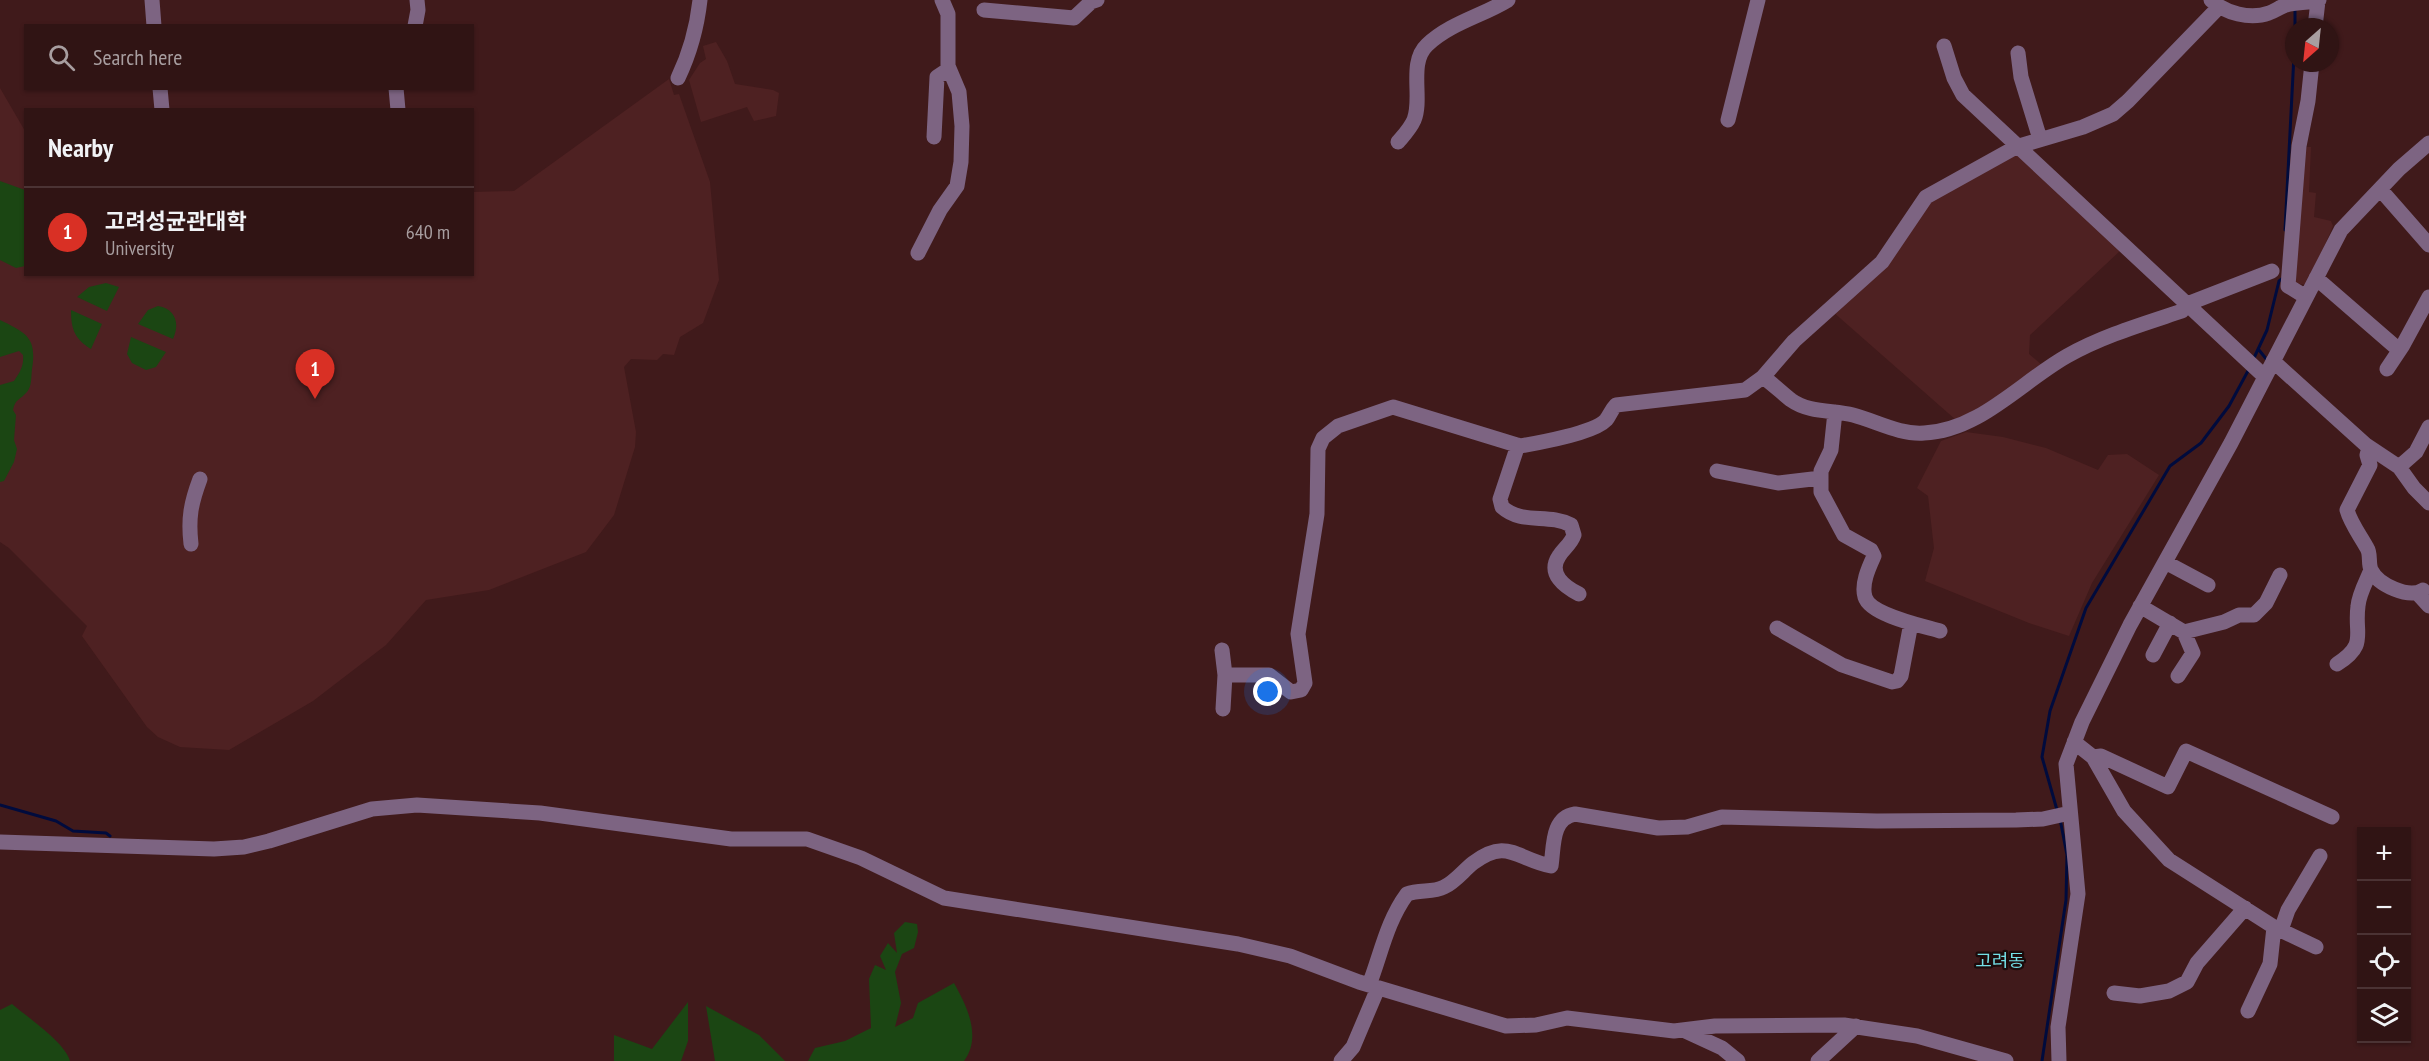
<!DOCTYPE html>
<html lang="en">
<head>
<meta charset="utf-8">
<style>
  :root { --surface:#301414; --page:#3c2122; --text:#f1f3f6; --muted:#a89ea0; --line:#4b3334; --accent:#d93025 }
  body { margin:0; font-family:"PT Sans Narrow","Noto Sans KR",sans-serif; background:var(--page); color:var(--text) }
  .controls { position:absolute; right:18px; bottom:18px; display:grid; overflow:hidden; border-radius:0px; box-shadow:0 2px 4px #0004 }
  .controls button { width:54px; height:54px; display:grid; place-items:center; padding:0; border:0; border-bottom:2px solid var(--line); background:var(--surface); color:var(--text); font:30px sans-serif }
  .compass { position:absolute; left:2285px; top:18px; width:54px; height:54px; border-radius:50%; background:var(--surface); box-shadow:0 2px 4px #0004; rotate:207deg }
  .you { position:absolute; left:1268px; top:692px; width:21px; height:21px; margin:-15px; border:4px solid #fff; border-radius:50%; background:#1a73e8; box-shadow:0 0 0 9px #1a73e833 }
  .badge { display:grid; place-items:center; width:39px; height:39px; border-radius:50%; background:var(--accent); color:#fff; font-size:20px; font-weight:700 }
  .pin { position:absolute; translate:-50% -50px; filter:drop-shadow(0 2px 3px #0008) }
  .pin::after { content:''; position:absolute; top:32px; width:21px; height:18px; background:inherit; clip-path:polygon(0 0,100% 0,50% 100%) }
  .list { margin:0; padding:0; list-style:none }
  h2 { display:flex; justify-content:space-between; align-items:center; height:78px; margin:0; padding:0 24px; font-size:26px }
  h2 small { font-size:20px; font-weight:400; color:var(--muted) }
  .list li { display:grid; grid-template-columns:39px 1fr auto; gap:18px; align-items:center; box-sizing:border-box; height:90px; padding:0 24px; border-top:2px solid var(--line) }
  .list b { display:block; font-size:22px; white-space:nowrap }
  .list p { margin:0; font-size:20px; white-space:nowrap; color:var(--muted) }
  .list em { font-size:20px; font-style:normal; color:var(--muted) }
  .icon { flex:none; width:33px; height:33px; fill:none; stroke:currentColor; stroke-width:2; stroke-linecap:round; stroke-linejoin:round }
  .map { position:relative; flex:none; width:2429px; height:1061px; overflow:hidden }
  .search { position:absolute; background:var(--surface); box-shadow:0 2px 4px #0004; left:24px; top:24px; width:450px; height:66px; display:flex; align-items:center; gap:15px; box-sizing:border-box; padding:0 21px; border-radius:0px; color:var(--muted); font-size:22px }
  .panel { position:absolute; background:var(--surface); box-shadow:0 2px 4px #0004; left:24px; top:108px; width:450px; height:168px; border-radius:0px }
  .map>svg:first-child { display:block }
  .built { fill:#4e2122 }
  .green { fill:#1b4613 }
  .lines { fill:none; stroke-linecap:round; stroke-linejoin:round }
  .stream { stroke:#000b3d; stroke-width:3 }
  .minor { stroke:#7d6482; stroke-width:15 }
  .labels { text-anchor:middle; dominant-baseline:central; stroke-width:4.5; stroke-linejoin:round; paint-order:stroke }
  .quarter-label { font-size:18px; fill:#73dfe6; stroke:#1c0b0b }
</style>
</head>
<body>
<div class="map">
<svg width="2429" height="1061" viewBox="0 0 2429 1061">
  <rect width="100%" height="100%" fill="#401a1b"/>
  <!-- built -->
  <path class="built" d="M716,42L727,61L735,84L773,90L779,93L776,116L754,121L747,107L701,122L689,80L700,63L706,59L703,46Z
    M669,79L674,95L679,94L710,182L719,280L703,323L680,337L674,355L663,354L657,360L631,359L624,367L636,432L635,447L614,515L586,552L489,590L426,600L386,645L313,701L229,750L180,747L158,737L147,727L82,636L87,626L9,548L0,542V88L25,131L26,274H472L473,192L514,191Z
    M2302,147H2311L2309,192L2316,193L2314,217L2331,221L2333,226L2308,285L2292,283Z
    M2016,153L2121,250L2030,335L2029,354L2042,365L1976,413L1956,420L1832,311L1930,200Z
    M1966,432L2003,437L2046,448L2098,470L2108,455L2127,454L2159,475L2092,583L2069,636L2029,623L1925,581L1934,548L1928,496L1917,488L1941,441Z"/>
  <!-- green -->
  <path class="green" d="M0,181L25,190V266L16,268L0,260Z
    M106,283L119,287L107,311L77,297L89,287Z
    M158,306C176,309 180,324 173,339L138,324L148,310Z
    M71,310L102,324L91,349C75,339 71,330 71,310Z
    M0,320C27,333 37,338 32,369C31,377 32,386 27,392C20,400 15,399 13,410L16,415L14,440L17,449L14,462L4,481L0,482V385L14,381C20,372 24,366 23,355L19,351L0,357Z
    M131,337L166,352L156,367L146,370L132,363L127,354Z
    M905,922L917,924L918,932L914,948L902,954L895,972L901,1003L895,1027L913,1018L918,1003L954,983C967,1006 982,1037 964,1061H808L815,1048L845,1041L871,1028L869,979L875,965L886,970L880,956L888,943L897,953L894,933Z
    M688,1002V1041L681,1061H614V1035L652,1049Z
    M12,1004C27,1017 65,1042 70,1061H0V1010Z
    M706,1006L759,1035L785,1061H715Z"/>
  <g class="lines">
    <!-- stream -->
    <path class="stream" d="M2295,27V8
      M2285,230L2294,55
      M2259,350L2267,360
      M2253,360L2267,330L2279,281L2283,278
      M0,805L56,821L73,831L106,833L110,836
      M2057,810L2042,757L2050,711L2086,608L2170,466L2201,443L2229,406L2249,369
      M2042,1061L2066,900L2067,855L2060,819"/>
    <!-- minor -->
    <path class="minor" d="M152,0L154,26
      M2211,0C2225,13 2250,20 2269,13C2275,11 2280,7 2286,5C2296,2 2308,3 2319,0
      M984,10L1074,18L1091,2L1097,0
      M415,26L418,10L417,0
      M2315,27L2318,1
      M1944,46L1954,78L1963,95L2264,376
      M2018,53L2021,77L2040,139
      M678,78C690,53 697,27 700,0
      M160,88L162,110
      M396,88L398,110
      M1728,120L1758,0
      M934,137L937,77L949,69
      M1398,142C1404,135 1410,129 1414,120C1423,98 1408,63 1427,45C1450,23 1482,16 1508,0
      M2380,189L2429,245
      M918,253L940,210L957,186L961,162L962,126L959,92L948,66V14L942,0
      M2316,278L2399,350
      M2306,297L2288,286L2299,146L2308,101L2312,63
      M2273,361L2366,445L2399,467L2414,488L2429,503
      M2387,369L2403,345L2429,297
      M1763,377C1773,384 1782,393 1791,400C1809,413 1833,410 1853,415C1876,421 1900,435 1924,433C1979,431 2021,382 2067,356C2102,336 2143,324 2182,311L2187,304L2272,271
      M1835,412L1831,450L1821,471V492L1844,535L1871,550L1874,556C1869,567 1861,584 1865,597C1870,615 1923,626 1940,631
      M1518,445L1500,499L1502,507C1522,525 1548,513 1571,525L1574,535C1571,544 1564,548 1559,556C1547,574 1565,587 1579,594
      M2369,447L2367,455L2370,465L2347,510C2351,524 2360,535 2367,548C2371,554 2368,563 2371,570C2378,585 2409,599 2423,590
      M2399,467L2416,452L2429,427
      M1717,471L1778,483L1821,478
      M191,544C188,518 191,503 200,479
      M2165,562L2208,585
      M2418,594L2429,606
      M2140,606L2184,632L2224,622L2239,615H2254L2266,603L2280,575
      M1777,628L1842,665L1892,682L1897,681L1901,676L1911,623
      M1222,650L1225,675
      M2153,655L2170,623
      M2337,664C2368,644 2354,635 2358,606C2359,594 2366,582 2371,570
      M2178,676L2193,653L2184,632
      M1223,709L1225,675H1269L1291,692L1301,690L1305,683L1298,634L1317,514L1318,449L1323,438L1338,426L1393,407L1520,446C1538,443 1594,433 1606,420C1610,415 1611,410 1616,405L1745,390L1763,377L1794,341L1882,262L1926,197L2016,147L2083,127L2113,114L2128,101L2219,7
      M2074,742L2093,757L2124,811L2169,860L2274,927L2316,947
      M2093,757L2101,756L2168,787L2186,751L2332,817
      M0,842L214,849L244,847L269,841L372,809L417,805L540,813L731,839H807L861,858L944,898L1238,944L1290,956L1359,982L1506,1026L1536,1025L1567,1018L1674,1031L1715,1026L1844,1025L1917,1036L2006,1061
      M2281,930L2288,910L2320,856
      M1369,985C1381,954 1387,921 1407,894C1419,889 1433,893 1444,887C1455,882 1463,871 1473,863C1507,837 1516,859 1551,866C1554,847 1551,818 1575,814L1658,828L1687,827L1722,817L1877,821L2016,820L2043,819L2070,813
      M2114,993L2140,996L2169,991L2187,982L2197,963L2245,908
      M2248,1011L2270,964L2274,927
      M1683,1030L1722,1048L1738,1061
      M1341,1061L1353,1047L1378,988
      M1818,1061L1856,1026
      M2059,1061L2058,1027L2078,894L2066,764L2082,722L2130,625L2231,443L2341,230L2399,169L2429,143"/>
  </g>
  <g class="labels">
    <!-- quarter labels -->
    <g class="quarter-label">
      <text x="2000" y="960">고려동</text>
    </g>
  </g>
</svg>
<div class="controls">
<button>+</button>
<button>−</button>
<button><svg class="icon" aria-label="locate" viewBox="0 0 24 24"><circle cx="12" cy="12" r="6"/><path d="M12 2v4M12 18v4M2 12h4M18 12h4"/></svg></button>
<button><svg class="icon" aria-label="layers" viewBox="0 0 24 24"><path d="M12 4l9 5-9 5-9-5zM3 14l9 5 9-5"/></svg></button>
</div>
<svg class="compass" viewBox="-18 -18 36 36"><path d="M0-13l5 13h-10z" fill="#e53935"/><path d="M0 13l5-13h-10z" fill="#a89ea0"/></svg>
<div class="you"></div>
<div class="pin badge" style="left:315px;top:399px">1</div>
<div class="search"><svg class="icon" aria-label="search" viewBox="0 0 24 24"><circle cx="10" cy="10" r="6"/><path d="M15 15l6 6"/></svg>Search here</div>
<section class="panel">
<h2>Nearby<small></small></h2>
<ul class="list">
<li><span class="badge">1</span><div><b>고려성균관대학</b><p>University</p></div><em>640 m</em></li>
</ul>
</section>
</div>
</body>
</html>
